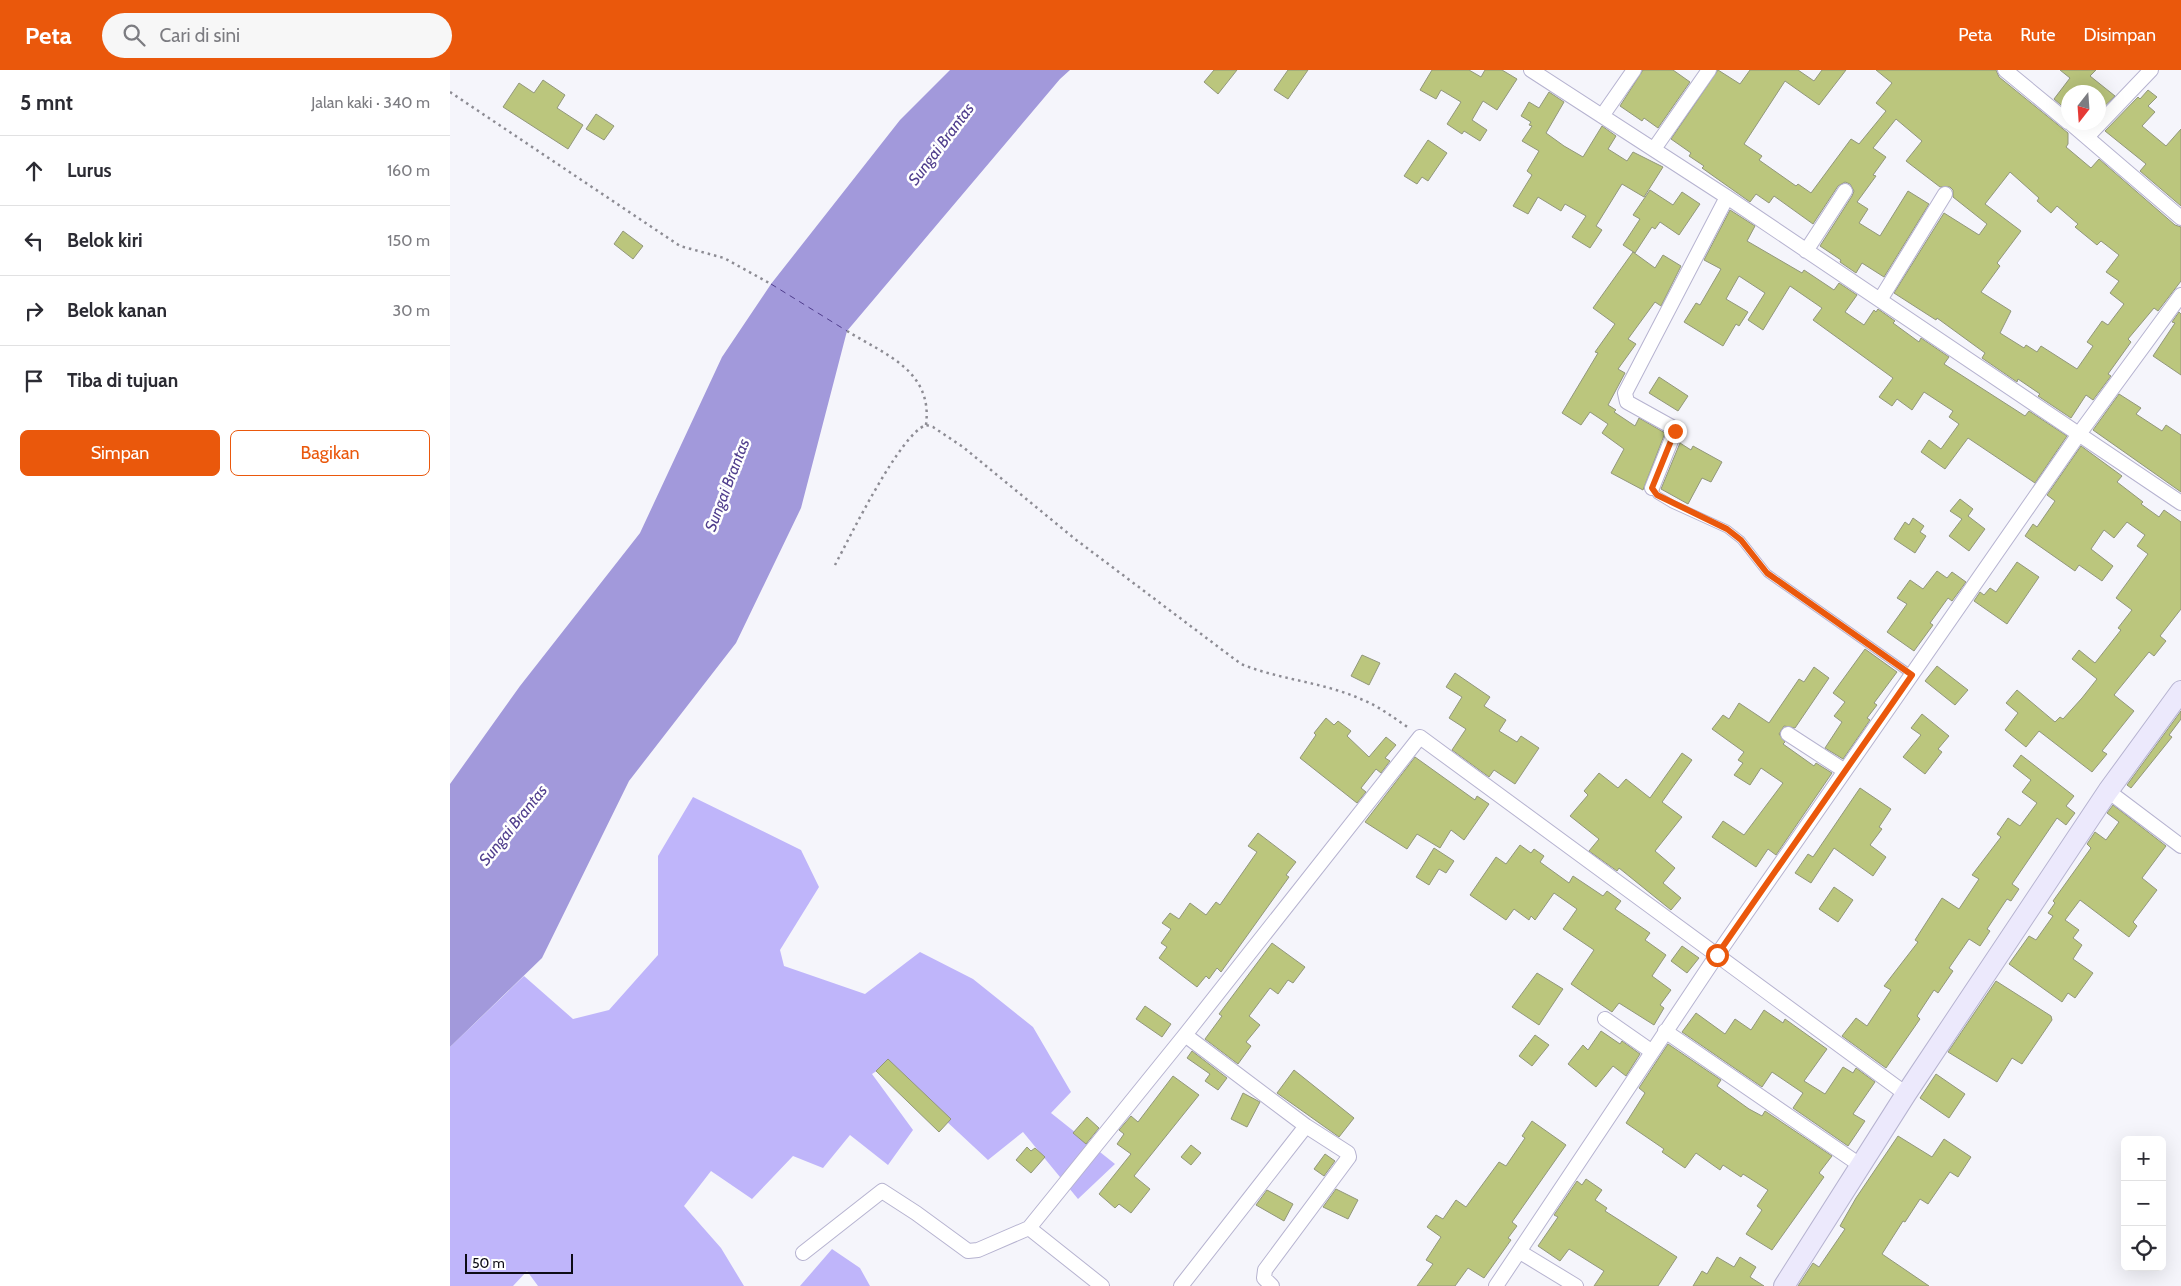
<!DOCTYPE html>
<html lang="id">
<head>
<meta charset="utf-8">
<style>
  :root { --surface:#fff; --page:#f7f7f7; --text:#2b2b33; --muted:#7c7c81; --line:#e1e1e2; --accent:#ea580c }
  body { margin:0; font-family:Cabin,sans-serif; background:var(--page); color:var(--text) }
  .controls { position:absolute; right:15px; bottom:15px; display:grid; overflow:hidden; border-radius:8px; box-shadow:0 5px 20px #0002 }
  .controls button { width:45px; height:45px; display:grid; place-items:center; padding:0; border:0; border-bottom:1px solid var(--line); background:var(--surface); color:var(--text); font:25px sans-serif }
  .compass { position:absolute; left:1611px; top:15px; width:45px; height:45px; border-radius:50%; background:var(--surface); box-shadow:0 5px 20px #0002; rotate:197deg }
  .scale { position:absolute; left:15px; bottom:12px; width:108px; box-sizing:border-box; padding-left:5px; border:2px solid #0d0c15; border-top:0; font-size:14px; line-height:18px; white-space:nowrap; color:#0d0c15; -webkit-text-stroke:4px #fff; paint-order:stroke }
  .stop { position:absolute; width:15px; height:15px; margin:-11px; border:4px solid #ea580c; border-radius:50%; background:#fff }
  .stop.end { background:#ea580c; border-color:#fff; box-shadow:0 1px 5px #0008 }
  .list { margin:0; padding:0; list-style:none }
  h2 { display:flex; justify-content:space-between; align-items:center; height:65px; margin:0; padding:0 20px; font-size:21px }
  h2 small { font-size:16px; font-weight:400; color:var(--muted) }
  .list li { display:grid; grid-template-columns:32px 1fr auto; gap:15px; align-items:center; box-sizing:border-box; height:70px; padding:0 20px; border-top:1px solid var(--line) }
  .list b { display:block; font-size:19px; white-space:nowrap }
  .list em { font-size:16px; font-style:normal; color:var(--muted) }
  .actions { display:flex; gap:10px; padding:15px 20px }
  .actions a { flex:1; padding:11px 0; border:1px solid var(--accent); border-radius:8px; text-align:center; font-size:18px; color:var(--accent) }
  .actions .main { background:var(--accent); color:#fff }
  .icon { flex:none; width:28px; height:28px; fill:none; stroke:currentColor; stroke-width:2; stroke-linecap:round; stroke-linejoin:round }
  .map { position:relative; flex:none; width:1731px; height:1216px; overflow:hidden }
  header { display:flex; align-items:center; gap:30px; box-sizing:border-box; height:70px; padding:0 25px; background:var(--accent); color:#fff }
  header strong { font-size:24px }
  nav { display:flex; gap:28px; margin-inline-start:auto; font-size:18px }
  .search { width:350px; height:45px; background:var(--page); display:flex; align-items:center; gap:12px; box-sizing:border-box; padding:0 18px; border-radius:28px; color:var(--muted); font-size:19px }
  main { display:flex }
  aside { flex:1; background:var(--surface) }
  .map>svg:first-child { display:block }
  .forest { fill:#bfb5fa }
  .water { fill:#a299db }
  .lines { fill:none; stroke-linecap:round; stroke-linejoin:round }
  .ferry { stroke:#503e8d; stroke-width:1; stroke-dasharray:6 5; stroke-linecap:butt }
  .building { fill:#bbc67d; stroke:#92977b; fill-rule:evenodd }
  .lane-casing { stroke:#b6b3d0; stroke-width:9 }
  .street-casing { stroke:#b6b3d0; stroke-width:16 }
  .secondary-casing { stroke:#b6b3d0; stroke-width:22 }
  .path { stroke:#8d8c94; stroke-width:2.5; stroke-dasharray:2.5 4; stroke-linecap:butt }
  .lane { stroke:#fff; stroke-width:7 }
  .street { stroke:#fff; stroke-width:14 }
  .secondary { stroke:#ece9fc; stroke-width:20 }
  .route { stroke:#ea580c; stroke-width:6 }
  .labels { text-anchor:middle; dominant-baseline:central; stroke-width:5; stroke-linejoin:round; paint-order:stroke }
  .water-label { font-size:16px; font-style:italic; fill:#503e8d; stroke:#fff }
</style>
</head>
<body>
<header>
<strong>Peta</strong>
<div class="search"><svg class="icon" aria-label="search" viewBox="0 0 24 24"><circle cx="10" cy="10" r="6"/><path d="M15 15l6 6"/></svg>Cari di sini</div>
<nav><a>Peta</a><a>Rute</a><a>Disimpan</a></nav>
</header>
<main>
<aside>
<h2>5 mnt<small>Jalan kaki · 340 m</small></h2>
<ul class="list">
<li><svg class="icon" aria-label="ahead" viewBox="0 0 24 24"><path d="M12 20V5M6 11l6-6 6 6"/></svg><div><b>Lurus</b></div><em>160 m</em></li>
<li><svg class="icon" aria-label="left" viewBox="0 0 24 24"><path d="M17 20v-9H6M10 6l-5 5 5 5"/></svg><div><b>Belok kiri</b></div><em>150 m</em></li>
<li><svg class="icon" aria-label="right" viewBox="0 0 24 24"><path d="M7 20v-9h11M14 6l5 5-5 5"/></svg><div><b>Belok kanan</b></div><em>30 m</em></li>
<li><svg class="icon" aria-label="arrive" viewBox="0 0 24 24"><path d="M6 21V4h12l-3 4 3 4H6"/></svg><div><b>Tiba di tujuan</b></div></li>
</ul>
<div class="actions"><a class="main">Simpan</a><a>Bagikan</a></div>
</aside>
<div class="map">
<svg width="1731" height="1216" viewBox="0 0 1731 1216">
  <rect width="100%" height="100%" fill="#f5f5fb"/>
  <!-- forest -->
  <path class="forest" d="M243,727L351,780L369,817L330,880L334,896L415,924L470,882L523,909L583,957L621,1022L601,1043L665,1094L628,1129L573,1062L538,1090L436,995L422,1004L463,1060L438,1095L400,1065L373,1098L343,1086L302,1129L261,1101L234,1136L271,1178L294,1216H88L77,1201L63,1216H0V977L74,906L123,949L159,940L208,885V786Z
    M382,1179L410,1198L420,1216H350Z"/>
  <!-- water -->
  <path class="water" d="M500,0H620L610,9L397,261L351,438L286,573L179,711L92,888L0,977V714L70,616L190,463L272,287L321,214L450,50Z"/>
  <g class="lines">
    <!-- ferry -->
    <path class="ferry" d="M321,214L397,261"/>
  </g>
  <!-- building -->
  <path class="building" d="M764,0H787L768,24L754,12Z
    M838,0H858L838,29L824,20Z
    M982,0H1019L1031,7L1035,0H1052L1067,9L1047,40L1033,31L1022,50L1037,60L1030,71L1014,61L1012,64L997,54L1011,32L991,20L986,29L970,20Z
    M1193,0H1223L1240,12L1208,58L1194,48L1192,51L1170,36Z
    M1268,0L1290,14L1300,0H1348L1364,11L1372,0H1396L1369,35L1335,11L1294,74L1312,86L1309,90L1346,116L1348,114L1361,123L1401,69L1409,74L1436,41L1426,33L1442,13L1426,0H1546L1549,7L1618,63V74L1616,77L1641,98L1649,89L1725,155L1731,157V211L1708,241L1704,238L1678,269L1681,272L1658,304L1661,306L1643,330L1636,325L1621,348L1588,326L1590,324L1568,309L1567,312L1532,288L1535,283L1487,248L1486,250L1444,223L1494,143L1529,165L1537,154L1503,127V120L1500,117H1490L1456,91L1472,71L1446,49L1423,78L1436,87L1423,105L1426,106L1407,132L1418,139L1409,153L1430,166L1458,121L1479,134L1434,207L1412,193L1406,203L1390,192L1391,190L1370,176L1402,126L1404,121L1400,114L1395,112L1388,116L1363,154L1324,126L1319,133L1306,124L1300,132L1252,98L1254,96L1239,86L1241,83L1221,69ZM1560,102L1589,128L1587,131L1601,143L1607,136L1628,154L1625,157L1647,175L1651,171L1669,185L1656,202L1669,211L1660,223L1674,234L1658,255L1652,251L1637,272L1643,276L1627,299L1591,276L1587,282L1576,275L1574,278L1550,263L1561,241L1531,222L1550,196L1547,193L1571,161L1535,134Z
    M1610,0H1646L1640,6L1665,26L1648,42V22H1618V41L1604,29L1620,8Z
    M93,10L115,25L107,38L133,55L118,79L53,37L69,13L84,23Z
    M1698,20L1707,27L1698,36L1705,42L1692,56L1716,76L1731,59V136L1690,101L1696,94L1655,61L1688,27L1690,29Z
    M1099,22L1114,32L1096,63L1114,76L1133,87L1152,56L1166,66L1158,79L1177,91L1183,82L1213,97L1194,127L1172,114L1146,156L1152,160L1140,178L1122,167L1136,146L1115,134L1111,141L1088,127L1078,144L1063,136L1082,105L1077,101L1089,81L1072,71L1082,56L1079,55L1081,52L1071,46L1079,32L1089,38Z
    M146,44L164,56L154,70L136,59Z
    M978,70L997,83L978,111L972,107L967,114L954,106Z
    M1200,120L1223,135L1232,122L1250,134L1229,165L1210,152L1205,159L1202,157L1185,183L1173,175L1190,149L1183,145Z
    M1280,140L1305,156L1297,171L1352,203L1354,200L1384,220L1389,213L1407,225L1395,242L1414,255L1424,240L1426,242L1428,239L1445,251L1443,253L1469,272L1471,268L1499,287L1494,294L1575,346L1579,341L1617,366L1585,413L1518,368L1495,399L1471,382L1479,370L1491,379L1509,354L1499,347L1503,341L1474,322L1462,340L1447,329L1442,336L1429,327L1443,308L1363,250L1372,238L1340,216L1313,260L1298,250L1315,223L1289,206L1276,229L1298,242L1289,256L1286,254L1273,276L1234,252L1246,233L1250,235L1271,199L1254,190Z
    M173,161L193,176L183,189L164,174Z
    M1183,182L1205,198L1213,185L1231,196L1211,236L1205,232L1178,269L1186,274L1168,299L1175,303L1158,335L1166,340L1164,342L1185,356L1189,348L1215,363L1193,420L1161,403L1174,379L1152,363L1158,354L1140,342L1131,355L1112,343L1148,283L1145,282L1165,254L1143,238Z
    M1729,242L1731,244V305L1703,286L1725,253L1722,252Z
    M1209,307L1238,326L1228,341L1199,323Z
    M1669,324L1691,338L1686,344L1712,361L1716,355L1731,365V422L1643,360Z
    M1230,373L1241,380L1243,376L1272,392L1261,412L1252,408L1238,434L1211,419Z
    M1631,376L1672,406L1667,412L1693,432L1691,434L1709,447L1714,440L1731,452V539L1710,566L1716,571L1704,586L1699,582L1664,625L1684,641L1652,681L1657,684L1642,702L1589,661L1576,677L1555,660L1568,643L1556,633L1567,620L1605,652L1610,647L1613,649L1632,628L1647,609L1622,589L1629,580L1645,593L1671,560L1668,558L1682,540L1666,528L1698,484L1687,476L1695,465L1677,452L1664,468L1654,460L1641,479L1663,496L1652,511L1629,495L1625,501L1575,466L1583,454L1587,457L1605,431L1597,425Z
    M1510,429L1523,439L1518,446L1535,459L1519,481L1499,466L1512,449L1500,441Z
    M1463,448L1474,456L1470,462L1476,466L1465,483L1444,469L1455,452L1459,455Z
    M1567,492L1589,507L1557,554L1524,531L1530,522L1534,525L1540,518L1546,522Z
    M1487,501L1497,508L1502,502L1516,512L1502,531L1498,528L1480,553L1483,555L1464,581L1437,562L1457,534L1447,528L1460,510L1473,519Z
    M1415,579L1447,602L1424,633L1427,635L1417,648L1420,650L1393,689L1375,678L1392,652L1384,646L1395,632L1383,623Z
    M912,585L930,593L919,615L901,606Z
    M1487,596L1518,620L1505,635L1475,611Z
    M1364,597L1379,608L1345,658L1334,656L1329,664L1335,672L1333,674L1364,696L1366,693L1382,703L1326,785L1318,779L1306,797L1262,767L1273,751L1294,765L1333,713L1311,698L1300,715L1284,705L1293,693L1288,690L1294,682L1262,659L1273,645L1279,649L1289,633L1319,653L1349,609L1354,612Z
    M1005,603L1040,627L1034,636L1056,650L1049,661L1067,672L1071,666L1089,678L1065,714L1044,700L1039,707L1002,680L1016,659L999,648L1012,627L996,617Z
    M1731,641V649L1719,665L1722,667L1681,718L1677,715Z
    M1472,644L1499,666L1488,679L1492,682L1475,704L1453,687L1471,665L1461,658Z
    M876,648L884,655L888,651L901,661L897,666L919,687L936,667L946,675L935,688L940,691L931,703L926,699L911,718L916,722L907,733L850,688L866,665L864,663Z
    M1232,683L1242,690L1212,732L1232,747L1205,781L1225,798L1213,813L1231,828L1221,840L1169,798L1167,801L1139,781L1149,769L1120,746L1138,725L1134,721L1149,703L1168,718L1176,709L1200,728Z
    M1571,685L1624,726L1616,736L1625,743L1616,755L1607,748L1562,814L1569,819L1561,831L1557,829L1537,859L1540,861L1530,876L1519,869L1499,898L1503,901L1488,923L1484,920L1467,946L1470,949L1436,998L1392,966L1406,948L1417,956L1441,920L1434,916L1468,872L1465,870L1492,828L1509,839L1529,809L1522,805L1551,767L1547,764L1558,748L1570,756L1587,733L1572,722L1581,710L1563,696Z
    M965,687L1025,730L1027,726L1039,734L1014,770L1001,760L990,778L967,764L957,779L915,752Z
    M1410,718L1441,739L1429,757L1432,759L1420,775L1436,787L1423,806L1384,778L1361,813L1345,803L1358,784L1363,787Z
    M1663,735L1716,776L1692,808L1707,820L1683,852L1687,856L1679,867L1630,830L1615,850L1629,860L1623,868L1632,875L1623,889L1643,903L1625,928L1618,923L1612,932L1559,894L1579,866L1586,870L1603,846L1598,843L1605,833L1603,831L1641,778L1637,774L1645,762L1656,770L1669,752L1657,743Z
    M808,763L846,792L836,805L839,807L771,902L767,898L759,909L756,906L747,917L709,888L717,877L711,873L721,859L712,853L720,843L729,849L740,833L756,845L766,832L770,835L807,782L798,776Z
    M1070,775L1081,783L1084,779L1094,786L1090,792L1119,813L1123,806L1153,826L1157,821L1171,831L1165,839L1200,863L1195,870L1216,885L1202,906L1221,920L1210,935L1214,938L1204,955L1169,933L1162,942L1121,914L1144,880L1113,859L1127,839L1104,823L1085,850L1081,846L1079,850L1064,839L1056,850L1020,825L1046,787L1056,794Z
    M984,778L1004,791L996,803L989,799L979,815L966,807Z
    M1384,817L1403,830L1388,852L1369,839Z
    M822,873L855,897L843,913L838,910L828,924L820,918L799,946L810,955L796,972L801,976L788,994L755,969L772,946L769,944Z
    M1232,876L1249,888L1237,903L1221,891Z
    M1087,903L1113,919L1089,955L1062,937Z
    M1546,911L1601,946L1602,950L1572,994L1562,988L1547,1012L1498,982Z
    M695,936L721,954L712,967L686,949Z
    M1314,940L1333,953L1335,949L1377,979L1354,1011L1375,1024L1393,997L1403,1003L1406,998L1425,1012L1403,1044L1415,1051L1398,1076L1343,1038L1353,1023L1322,1002L1312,1017L1232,962L1246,943L1275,964L1285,949L1301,960Z
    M1151,961L1170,974L1172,971L1190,984L1176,1006L1163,996L1146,1017L1118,994L1133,975L1138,980Z
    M1085,965L1099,975L1082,996L1069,986Z
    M1218,974L1271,1010L1267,1016L1299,1039L1312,1046L1315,1041L1382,1086L1369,1103L1374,1107L1322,1180L1296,1164L1312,1140L1307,1136L1318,1120L1293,1104L1291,1107L1273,1095L1270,1100L1246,1083L1235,1098L1212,1082L1214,1079L1176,1053L1195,1023L1189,1018Z
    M742,981L777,1008L768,1020L755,1011L760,1004L737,988Z
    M438,989L501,1049L489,1062L426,1001Z
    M844,1000L904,1048L889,1067L827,1023Z
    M1486,1004L1515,1024L1499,1048L1470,1028Z
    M723,1006L749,1025L684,1106L700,1119L681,1143L669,1134L665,1138L649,1124L681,1084L667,1074L674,1064L669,1060L681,1046L688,1052Z
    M793,1023L810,1032L797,1057L781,1049Z
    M637,1047L649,1058L636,1074L623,1063Z
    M1082,1051L1116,1075L1062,1152L1067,1156L1058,1168L1061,1170L1034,1208L1018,1198L1005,1216H967L983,1194L976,1190L991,1167L977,1157L986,1145L993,1149L1006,1130L1016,1137L1049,1092L1056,1096L1075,1068L1072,1066Z
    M1448,1066L1482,1087L1494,1069L1521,1087L1508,1107L1500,1102L1478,1134L1470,1129L1455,1152L1453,1151L1432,1184L1479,1216H1348L1363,1193L1369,1197L1395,1159L1390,1156L1406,1128Z
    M741,1075L751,1083L741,1095L731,1087Z
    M577,1077L581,1081L585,1078L595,1087L581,1103L566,1090Z
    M875,1084L885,1091L874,1106L864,1099Z
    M1136,1109L1152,1120L1145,1130L1157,1138L1155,1141L1227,1187L1208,1216H1144L1154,1201L1119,1179L1110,1191L1088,1176L1108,1147L1104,1145L1127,1111L1132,1115Z
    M886,1119L908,1130L898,1149L873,1137Z
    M817,1120L843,1134L834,1151L806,1135Z
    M1267,1187L1284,1197L1290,1187L1306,1197L1300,1207L1314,1216H1243L1252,1201L1257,1204Z"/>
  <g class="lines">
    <defs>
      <path id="lane" d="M1202,418L1207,425L1222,434L1277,459L1291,470L1317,503L1462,605"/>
      <path id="street" d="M1081,0L1277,127L1731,433
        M1555,0L1618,52
        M1152,46L1184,0
        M1619,52L1731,148
        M1637,67L1701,0
        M1204,79L1259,0
        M1356,181L1395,121
        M1430,230L1495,124
        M1202,418L1225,361L1222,357L1177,332L1175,323L1277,127
        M1338,664L1395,701
        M1658,721L1731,776
        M1155,949L1201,981
        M1215,961L1410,1095
        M579,1158L652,1216
        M1070,1182L1126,1216
        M353,1183L432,1121L466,1143L518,1181L528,1180L579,1158L735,965L970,667L1456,1024
        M731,1216L856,1056L735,965
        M822,1216L814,1208L815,1200L899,1087L898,1083L856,1056
        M1046,1216L1267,885L1629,364L1731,225"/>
      <path id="secondary" d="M1334,1216L1456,1024L1658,721L1731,621"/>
    </defs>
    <!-- lane casing -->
    <use href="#lane" class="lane-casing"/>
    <!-- street casing -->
    <use href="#street" class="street-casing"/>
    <!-- secondary casing -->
    <use href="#secondary" class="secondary-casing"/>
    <!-- path -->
    <path class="path" d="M0,22L230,176L274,188L321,214
      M397,261C436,285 483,301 476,355
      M385,495C400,467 450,364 476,355L483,357L513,377L625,469L791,594C830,610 874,612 913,630C930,637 944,648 959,658"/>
    <!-- lane -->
    <use href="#lane" class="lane"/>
    <!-- street -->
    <use href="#street" class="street"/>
    <!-- secondary -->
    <use href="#secondary" class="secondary"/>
  </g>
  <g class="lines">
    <!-- route -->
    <path class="route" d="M1225,361L1202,418L1207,425L1277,459L1291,470L1317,503L1462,605L1267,885"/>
  </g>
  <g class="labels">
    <!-- water labels -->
    <g class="water-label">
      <text transform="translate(491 74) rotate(-53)">Sungai Brantas</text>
      <text transform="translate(277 415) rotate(-69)">Sungai Brantas</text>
      <text transform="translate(63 755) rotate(-51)">Sungai Brantas</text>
    </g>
  </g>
</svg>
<div class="controls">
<button>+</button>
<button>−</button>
<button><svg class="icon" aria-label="locate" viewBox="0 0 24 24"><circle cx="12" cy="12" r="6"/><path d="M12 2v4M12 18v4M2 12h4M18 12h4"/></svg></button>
</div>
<svg class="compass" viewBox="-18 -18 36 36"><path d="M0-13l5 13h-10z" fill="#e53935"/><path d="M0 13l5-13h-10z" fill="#7c7c81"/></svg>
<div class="scale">50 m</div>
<div class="stop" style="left:1267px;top:885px"></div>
<div class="stop end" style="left:1225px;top:361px"></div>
</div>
</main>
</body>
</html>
